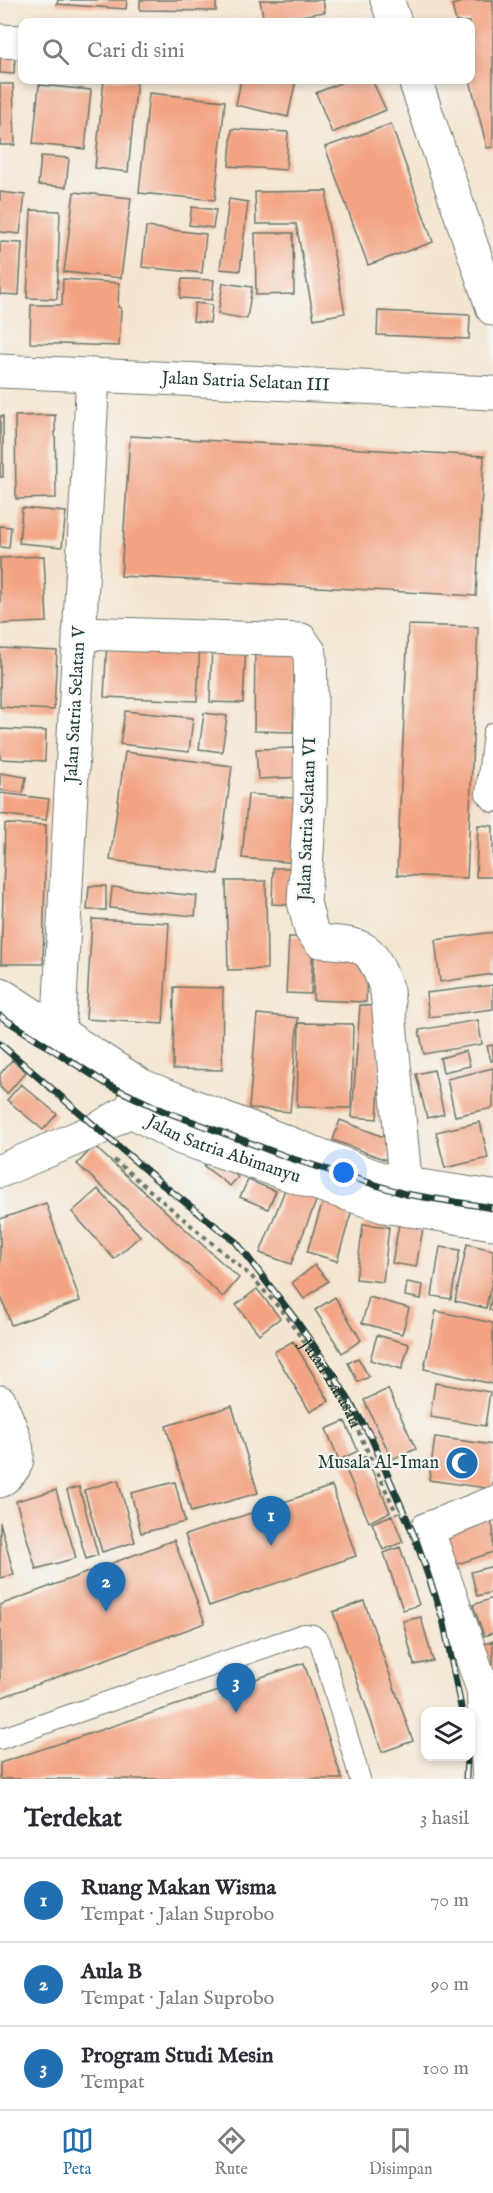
<!DOCTYPE html>
<html lang="id">
<head>
<meta charset="utf-8">
<style>
  :root { --surface:#fff; --page:#f7f7f7; --text:#2b2b33; --muted:#7c7c81; --line:#e1e1e2; --accent:#1f6fb2 }
  body { margin:0; font-family:"IM FELL English",serif; background:var(--page); color:var(--text) }
  .controls { position:absolute; right:18px; bottom:18px; display:grid; overflow:hidden; border-radius:12px; box-shadow:0 3px 9px #0003 }
  .controls button { width:54px; height:54px; display:grid; place-items:center; padding:0; border:0; border-bottom:2px solid var(--line); background:var(--surface); color:var(--text); font:30px sans-serif }
  .you { position:absolute; left:344px; top:1173px; width:21px; height:21px; margin:-15px; border:4px solid #fff; border-radius:50%; background:#1a73e8; box-shadow:0 0 0 9px #1a73e833 }
  .badge { display:grid; place-items:center; width:39px; height:39px; border-radius:50%; background:var(--accent); color:#fff; font-size:20px; font-weight:700 }
  .pin { position:absolute; translate:-50% -50px; filter:drop-shadow(0 2px 3px #0008) }
  .pin::after { content:''; position:absolute; top:32px; width:21px; height:18px; background:inherit; clip-path:polygon(0 0,100% 0,50% 100%) }
  .list { margin:0; padding:0; list-style:none }
  h2 { display:flex; justify-content:space-between; align-items:center; height:78px; margin:0; padding:0 24px; font-size:26px }
  h2 small { font-size:20px; font-weight:400; color:var(--muted) }
  .list li { display:grid; grid-template-columns:39px 1fr auto; gap:18px; align-items:center; box-sizing:border-box; height:84px; padding:0 24px; border-top:2px solid var(--line) }
  .list b { display:block; font-size:22px; white-space:nowrap }
  .list p { margin:0; font-size:20px; white-space:nowrap; color:var(--muted) }
  .list em { font-size:20px; font-style:normal; color:var(--muted) }
  .icon { flex:none; width:33px; height:33px; fill:none; stroke:currentColor; stroke-width:2; stroke-linecap:round; stroke-linejoin:round }
  .map { position:relative; flex:none; width:493px; height:1779px; overflow:hidden }
  .search { position:absolute; background:var(--surface); box-shadow:0 3px 9px #0003; left:18px; right:18px; top:18px; height:66px; display:flex; align-items:center; gap:15px; box-sizing:border-box; padding:0 21px; border-radius:12px; color:var(--muted); font-size:22px }
  .sheet { height:330px; background:var(--surface) }
  nav { display:flex; justify-content:space-around; align-items:center; box-sizing:border-box; height:84px; border-top:2px solid var(--line); background:var(--surface); font-size:16px; color:var(--muted) }
  nav a { display:grid; justify-items:center; gap:3px }
  nav .on { color:var(--accent) }
  .map>svg:first-child { display:block }
  .building { fill:#f3a381 }
  .lines { fill:none; stroke-linecap:round; stroke-linejoin:round }
  .service-casing { stroke:#6a786b; stroke-width:22 }
  .minor-casing { stroke:#6a786b; stroke-width:35 }
  .path { stroke:#6a786b; stroke-width:4; stroke-dasharray:4.5 4.5; stroke-linecap:butt }
  .service { stroke:#fff; stroke-width:20 }
  .minor { stroke:#fff; stroke-width:33 }
  .rail-casing { stroke:#1f3d34; stroke-width:7 }
  .rail { stroke:#f6f6f2; stroke-width:4.5; stroke-dasharray:14; stroke-linecap:butt }
  .labels { text-anchor:middle; dominant-baseline:central; stroke-width:4.5; stroke-linejoin:round; paint-order:stroke }
  .street-label { font-size:18px; fill:#1f3d34; stroke:#f6f6f2 }
  .poi-label { font-size:18px; fill:#1f3d34; stroke:#f6f6f2; text-anchor:end }
</style>
</head>
<body>
<div class="map">
<svg width="493" height="1779" viewBox="0 0 493 1779">
  <rect width="100%" height="100%" fill="#f6f6f2"/>
  <filter id="ink" filterUnits="userSpaceOnUse"><feTurbulence type="fractalNoise" baseFrequency=".0167" numOctaves="2"/><feDisplacementMap in="SourceGraphic" scale="12" xChannelSelector="R" yChannelSelector="G"/><feConvolveMatrix kernelMatrix="1 2 1 2 8 2 1 2 1" color-interpolation-filters="sRGB"/></filter>
  <filter id="wash" filterUnits="userSpaceOnUse"><feTurbulence type="fractalNoise" baseFrequency=".008" numOctaves="4" result="noise"/><feDisplacementMap in="SourceGraphic" scale="24" xChannelSelector="R" yChannelSelector="G"/><feGaussianBlur stdDeviation="1.35" result="paint"/><feColorMatrix in="noise" values="0 0 0 0 0 0 0 0 0 0 0 0 0 0 0 0 0 1.4 0 .05"/><feComposite in="paint" operator="in"/></filter>
  <g filter="url(#wash)">
    <rect width="100%" height="100%" fill="#f4e5d0"/>
    <g id="blocks">
      <!-- building -->
      <path class="building" d="M58,0H127L126,9L57,4Z
        M140,0H216V11L140,10Z
        M260,0H323L325,12L264,22Z
        M470,0H493V147L487,148L470,80V22H456L452,5Z
        M0,54L15,55L14,74L0,73Z
        M104,80H137L128,172L95,168Z
        M241,80H296L288,117L236,105Z
        M347,80H372L386,110L332,133L316,93Z
        M0,84H13L15,145H0Z
        M39,85L91,90L85,149L33,144Z
        M149,93L225,101L215,200L139,193Z
        M391,124L433,242L368,265L325,147Z
        M232,129L288,132L286,170L229,166Z
        M41,156L69,158L66,187L38,185Z
        M327,191V218L345,313L314,319L296,224H256L255,192Z
        M0,192L25,195L20,234L0,232Z
        M74,192L131,198L121,278L64,272Z
        M229,199L248,202L240,271L220,269Z
        M192,207L216,210L213,228L189,225Z
        M31,210L60,211L57,299L27,298Z
        M146,227L206,234L202,273L142,267Z
        M255,233H293L294,294L256,295Z
        M0,242L22,243L19,295L0,294Z
        M63,279L119,283L118,307L121,308L119,346L30,343L31,305H62Z
        M182,279L214,280L212,300L180,298Z
        M223,283L252,287L247,319L218,314Z
        M195,303L212,305L210,323L193,321Z
        M378,311L470,315L469,339L377,335Z
        M55,415L56,498L16,499L15,416Z
        M0,416H3V477H0Z
        M130,436L484,456L476,596L121,576Z
        M22,508L66,512L62,547L19,543Z
        M0,526L11,527L9,548L0,547Z
        M44,556L47,622L0,624V558Z
        M408,625L478,627L467,878L397,875Z
        M107,640L200,643L197,701L104,697Z
        M212,644L246,645L243,703L210,702Z
        M0,648L57,651L54,710L0,707Z
        M255,648L296,649L293,732L254,731Z
        M125,711L193,718L189,752L120,744Z
        M204,713L227,716L222,752L199,749Z
        M0,729L46,731L45,761L0,759Z
        M302,748L303,777L258,779L256,749Z
        M125,752L232,766L218,874L110,860Z
        M0,773L26,777L23,793L0,790Z
        M0,793L49,799L46,820L0,814Z
        M248,794L303,799L297,863L242,858Z
        M5,824L46,825L43,964H1Z
        M478,825L493,826V877H476Z
        M273,868H297L296,905L272,904Z
        M226,881H266L267,969L228,970Z
        M89,886H106V910H87Z
        M112,887L197,896L195,916L110,908Z
        M92,919L169,923L163,1024L86,1019Z
        M493,932V974L440,982L435,940Z
        M289,937H313L311,994L286,993Z
        M314,956L367,958L366,1002L313,1000Z
        M493,985V1009L429,1017L426,993Z
        M174,987L223,988L222,1070L173,1069Z
        M360,1005L384,1007L377,1119L352,1117Z
        M257,1014L298,1018L290,1112L249,1108Z
        M478,1020L482,1044L424,1054L419,1030Z
        M299,1023L353,1024L351,1108L297,1107Z
        M493,1045V1061H491L487,1046Z
        M466,1051L470,1066L443,1072L440,1058Z
        M12,1060L26,1072L7,1094L0,1087V1074Z
        M493,1068V1108L455,1116L447,1079Z
        M434,1070L444,1114L427,1118L416,1074Z
        M21,1084L57,1114L43,1130L7,1100Z
        M340,1120L394,1141L386,1160L333,1140Z
        M480,1122L488,1158L445,1168L436,1132Z
        M94,1146L239,1278L223,1297L77,1164Z
        M212,1156L238,1177L230,1186L204,1166Z
        M248,1180L276,1191L268,1209L240,1197Z
        M286,1187L317,1199L291,1264L260,1253Z
        M98,1189L140,1236L114,1259L72,1212Z
        M323,1201L352,1210L337,1261L307,1252Z
        M46,1203L80,1301L11,1325L0,1293V1219Z
        M401,1213L425,1217L416,1267L392,1263Z
        M363,1224L389,1227L383,1282L356,1279Z
        M467,1244L493,1250V1276L486,1308L455,1301Z
        M440,1247L460,1250L451,1299L432,1296Z
        M315,1265L328,1281L304,1299L292,1283Z
        M407,1282L423,1285L421,1299L405,1296Z
        M257,1289L280,1318L259,1334L236,1305Z
        M492,1294H493V1311L489,1310Z
        M335,1297L361,1340L342,1353L315,1310Z
        M369,1297L409,1308L402,1334L362,1323Z
        M436,1311L493,1323V1384L424,1369Z
        M377,1335L409,1344L402,1369L370,1360Z
        M293,1341L329,1401L310,1412L274,1352Z
        M358,1358L369,1377L358,1382L348,1363Z
        M435,1383L490,1392L485,1426L430,1417Z
        M388,1389L416,1449L392,1459L364,1400Z
        M232,1406L258,1493L191,1512L166,1426Z
        M345,1421L358,1451L339,1460L326,1429Z
        M435,1437L493,1445V1489L429,1480Z
        M366,1456L390,1512L369,1522L344,1465Z
        M118,1480L135,1542L102,1552L84,1490Z
        M175,1482L185,1522L141,1533L131,1493Z
        M332,1486L356,1556L209,1606L185,1535Z
        M79,1487L98,1555L86,1559L67,1490Z
        M56,1490L76,1558L36,1569L16,1501Z
        M392,1515L403,1542L383,1550L372,1523Z
        M489,1518L493,1528V1552L449,1567L439,1536Z
        M0,1522L14,1575L0,1578Z
        M174,1540L205,1623L0,1698V1605Z
        M400,1547L419,1605L403,1610L384,1553Z
        M493,1566V1592L477,1596L471,1572Z
        M493,1598V1633L484,1636L473,1605Z
        M364,1601L413,1741L382,1752L333,1612Z
        M421,1617L433,1661L414,1665L403,1621Z
        M493,1641V1675L482,1645Z
        M304,1663L342,1779H0V1763Z"/>
    </g>
  </g>
  <g filter="url(#ink)">
    <use href="#blocks" fill-opacity="0" stroke="#6a786b" stroke-width="1.5"/>
    <g class="lines">
      <defs>
        <path id="service" d="M493,733L486,794L493,802
          M0,1739L304,1634L313,1635L320,1642L360,1779"/>
        <g id="minor">
          <path d="M387,0L395,22"/>
          <path d="M0,41L22,42"/>
          <path d="M415,80L493,309"/>
          <path id="s2" d="M0,371L493,393"/>
          <path d="M79,633L301,640L310,653L311,694L310,802L304,902L311,930L320,941C367,945 371,945 387,991L408,1210"/>
          <path d="M0,994L142,1086L386,1181L493,1197"/>
          <path id="s3" d="M61,1032L59,1019L93,375"/>
          <path id="s4" d="M130,1110L181,1138L384,1206L493,1223"/>
          <path d="M0,1171L98,1129L130,1110L140,1090"/>
          <path d="M0,1402C5,1416 22,1449 16,1463C13,1471 7,1476 0,1481"/>
          <path d="M489,1779L483,1689L427,1529L493,1503"/>
        </g>
      </defs>
      <!-- service casing -->
      <use href="#service" class="service-casing"/>
      <!-- minor casing -->
      <use href="#minor" class="minor-casing"/>
      <!-- path -->
      <path class="path" id="s1" d="M114,1160L252,1277L281,1310L320,1363L347,1407L397,1514"/>
      <!-- service -->
      <use href="#service" class="service"/>
      <!-- minor -->
      <use href="#minor" class="minor"/>
      <defs>
        <path id="rail" d="M0,1016L110,1086L164,1111L293,1159L405,1194L493,1208
          M0,1044L163,1185L236,1242L295,1319L330,1369L371,1437L416,1540L443,1619L462,1712
          M466,1779L467,1756"/>
      </defs>
      <!-- rail casing -->
      <use href="#rail" class="rail-casing"/>
      <!-- rail -->
      <use href="#rail" class="rail"/>
    </g>
  </g>
  <!-- icons -->
  <defs>
    <symbol id="mosque-disc" viewBox="-11 -11 22 22"><circle r="9.5" fill="#1f6fb2" stroke="#f6f6f2"/><path d="M3.5-4.9A6 6 0 1 0 3.5 4.9A5 5 0 1 1 3.5-4.9Z" fill="#fff"/></symbol>
  </defs>
  <g fill-rule="evenodd">
    <use href="#mosque-disc" x="443" y="1444" width="38" height="38"/>
  </g>
  <g class="labels">
    <!-- street labels -->
    <g class="street-label">
      <text stroke="none"><textPath href="#s2" startOffset="246">Jalan Satria Selatan III</textPath></text>
      <text stroke="none"><textPath href="#s3" startOffset="328">Jalan Satria Selatan V</textPath></text>
      <text transform="translate(308 819) rotate(-88)">Jalan Satria Selatan VI</text>
      <text stroke="none"><textPath href="#s4" startOffset="102">Jalan Satria Abimanyu</textPath></text>
      <text stroke="none"><textPath href="#s1" startOffset="314">Jalan Larasati</textPath></text>
    </g>
    <!-- poi labels -->
    <g class="poi-label">
      <text x="439" y="1463">Musala Al-Iman</text>
    </g>
  </g>
</svg>
<div class="controls">
<button><svg class="icon" aria-label="layers" viewBox="0 0 24 24"><path d="M12 4l9 5-9 5-9-5zM3 14l9 5 9-5"/></svg></button>
</div>
<div class="you"></div>
<div class="pin badge" style="left:271px;top:1546px">1</div>
<div class="pin badge" style="left:106px;top:1612px">2</div>
<div class="pin badge" style="left:236px;top:1713px">3</div>
<div class="search"><svg class="icon" aria-label="search" viewBox="0 0 24 24"><circle cx="10" cy="10" r="6"/><path d="M15 15l6 6"/></svg>Cari di sini</div>
</div>
<section class="sheet">
<h2>Terdekat<small>3 hasil</small></h2>
<ul class="list">
<li><span class="badge">1</span><div><b>Ruang Makan Wisma</b><p>Tempat · Jalan Suprobo</p></div><em>70 m</em></li>
<li><span class="badge">2</span><div><b>Aula B</b><p>Tempat · Jalan Suprobo</p></div><em>90 m</em></li>
<li><span class="badge">3</span><div><b>Program Studi Mesin</b><p>Tempat</p></div><em>100 m</em></li>
</ul>
</section>
<nav>
<a class="on"><svg class="icon" aria-label="map" viewBox="0 0 24 24"><path d="M3 6l6-2 6 2 6-2v14l-6 2-6-2-6 2zM9 4v14M15 6v14"/></svg>Peta</a>
<a><svg class="icon" aria-label="directions" viewBox="0 0 24 24"><path d="M12 3l9 9-9 9-9-9zM9 14v-3h6M13 9l2 2-2 2"/></svg>Rute</a>
<a><svg class="icon" aria-label="saved" viewBox="0 0 24 24"><path d="M7 4h10v16l-5-4-5 4z"/></svg>Disimpan</a>
</nav>
</body>
</html>
